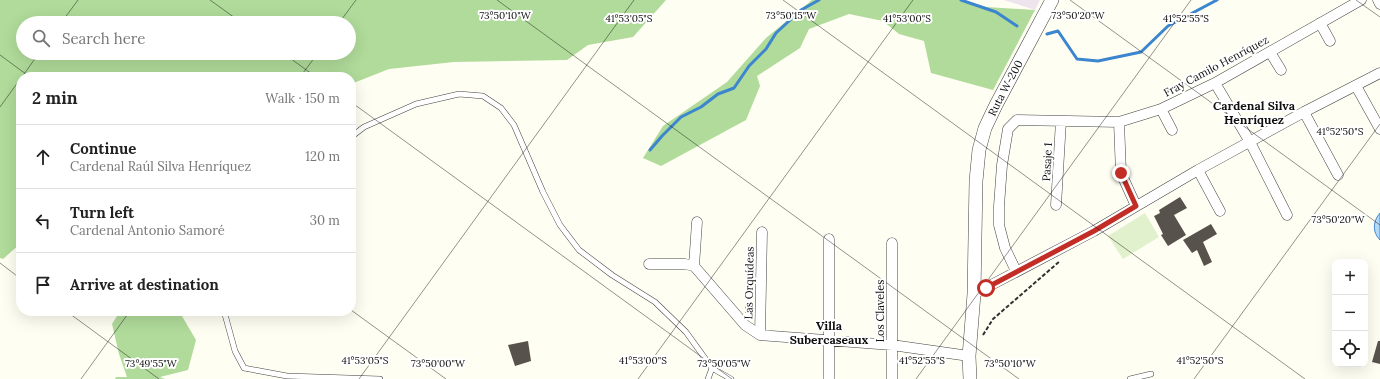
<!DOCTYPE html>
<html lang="en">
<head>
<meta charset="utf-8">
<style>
  :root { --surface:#fff; --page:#f2f2f2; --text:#222; --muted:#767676; --line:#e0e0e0 }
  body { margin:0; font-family:Lora,serif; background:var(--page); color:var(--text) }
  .controls { position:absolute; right:12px; bottom:12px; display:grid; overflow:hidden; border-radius:8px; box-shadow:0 4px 16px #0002 }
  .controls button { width:36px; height:36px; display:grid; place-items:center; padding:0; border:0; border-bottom:1px solid var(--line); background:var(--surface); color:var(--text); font:20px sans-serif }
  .stop { position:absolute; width:12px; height:12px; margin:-9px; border:3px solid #c22e25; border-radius:50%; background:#fff }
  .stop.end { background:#c22e25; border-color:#fff; box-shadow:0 1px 4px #0008 }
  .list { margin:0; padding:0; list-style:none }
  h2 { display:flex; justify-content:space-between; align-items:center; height:52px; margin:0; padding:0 16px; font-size:17px }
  h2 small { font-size:13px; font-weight:400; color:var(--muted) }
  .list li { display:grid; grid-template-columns:26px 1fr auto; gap:12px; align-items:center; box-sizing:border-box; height:64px; padding:0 16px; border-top:1px solid var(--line) }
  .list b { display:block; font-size:15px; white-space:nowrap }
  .list p { margin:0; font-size:13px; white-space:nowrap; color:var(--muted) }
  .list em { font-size:13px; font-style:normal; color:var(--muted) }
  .icon { flex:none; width:22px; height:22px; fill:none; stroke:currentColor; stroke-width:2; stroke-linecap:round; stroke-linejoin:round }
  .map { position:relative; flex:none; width:1380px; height:379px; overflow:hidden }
  .search { position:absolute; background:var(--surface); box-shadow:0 4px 16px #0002; left:16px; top:16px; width:340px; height:44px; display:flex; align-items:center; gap:10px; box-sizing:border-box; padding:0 14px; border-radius:22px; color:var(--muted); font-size:15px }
  .panel { position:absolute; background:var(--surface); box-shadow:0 4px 16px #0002; left:16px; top:72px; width:340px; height:244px; border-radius:16px }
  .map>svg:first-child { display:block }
  .industrial { fill:#eee4ee }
  .forest { fill:#b0db9a; fill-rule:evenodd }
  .pitch { fill:#e1f1cd }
  .water { fill:#b6d8f7; stroke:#3c85cf }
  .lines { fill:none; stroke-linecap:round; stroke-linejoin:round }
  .stream { stroke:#3c85cf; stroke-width:3 }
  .building { fill:#58524c }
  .service-casing { stroke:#424242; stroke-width:6 }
  .minor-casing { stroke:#424242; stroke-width:11 }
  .tertiary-casing { stroke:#424242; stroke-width:14 }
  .path { stroke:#313131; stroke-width:2; stroke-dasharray:4 2; stroke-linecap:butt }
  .service { stroke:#fff; stroke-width:5 }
  .minor { stroke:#fff; stroke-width:10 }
  .tertiary { stroke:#fff; stroke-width:13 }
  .route { stroke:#c22e25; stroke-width:5 }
  .ticks { fill:none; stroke:#0f0f0f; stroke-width:1; stroke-opacity:0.45 }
  .labels { text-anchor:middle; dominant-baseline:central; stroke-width:4; stroke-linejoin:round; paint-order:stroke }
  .street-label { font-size:11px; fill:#0f0f0f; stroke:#fff }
  .neighbourhood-label { font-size:12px; font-weight:bold; fill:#0f0f0f; stroke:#fff }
  .ticks-label { font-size:10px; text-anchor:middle; fill:#0f0f0f; stroke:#fff; stroke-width:4; stroke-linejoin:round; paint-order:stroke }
</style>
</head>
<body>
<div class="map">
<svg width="1380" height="379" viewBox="0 0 1380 379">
  <rect width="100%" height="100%" fill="#fffef2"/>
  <!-- industrial -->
  <path class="industrial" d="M1004,0H1040L1035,10Z"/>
  <!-- forest -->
  <path class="forest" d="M0,0H666L633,37L588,45L567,60L454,62L389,69L351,84V77H21V243L3,259L0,258ZM23,23H349V53H23Z
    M812,0H963L986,7L1035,10L993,90L931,73L924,41L899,34L883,21L849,14L809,29L800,48L757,76L760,86L746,120L661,166L643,158L663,126L727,82L766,38Z
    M111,311H179L196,340L188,370L160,377L165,379H115L116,377H127L119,354L112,324L117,316Z"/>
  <!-- pitch -->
  <path class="pitch" d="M1145,213L1159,237L1123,259L1108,236Z"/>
  <!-- water -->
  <path class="water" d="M1380,213V240C1372,232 1373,221 1380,213Z"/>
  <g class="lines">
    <!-- stream -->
    <path class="stream" d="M961,0L996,12L1017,26
      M1047,34L1058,31L1077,59L1098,61L1141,52L1168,26L1217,0
      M650,150L662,136L681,117L701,107L718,94L734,88L749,66L766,49L776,33L801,10L819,0"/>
  </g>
  <!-- building -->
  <path class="building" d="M1180,197L1187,208L1174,215L1186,235L1168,246L1161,235L1163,234L1154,216L1160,213L1159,210Z
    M1211,224L1217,234L1203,242L1212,262L1204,266L1197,250L1192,253L1183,240Z
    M754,305V313H745V306Z
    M528,341L531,361L515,366L508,345Z
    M1378,341H1380V364L1372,362Z"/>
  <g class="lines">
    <defs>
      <path id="service" d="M351,137L364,127L416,104L459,94L483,96L501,108L514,125L543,192L560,225L579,250L612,275L655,302L686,332L712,368L731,379
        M224,311L235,351L244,368L287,376L380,379
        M708,379L712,368
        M1130,379L1151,374"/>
      <path id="minor" d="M1378,0L1380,4
        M1320,23L1330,41
        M1270,52L1281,70
        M1215,83L1250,142L1287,215
        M1356,86L1380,129
        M1161,109L1172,130
        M1304,112L1338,175
        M1119,122L1121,173L1136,206
        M1198,170L1220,211
        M1056,205L1061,121
        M892,243V379
        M649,264H685L694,266L745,325L760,335L892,345L969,356
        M694,266L697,222
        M1016,271L1005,248L999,225V206L1002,165L1008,129L1017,120L1119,122L1161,109L1215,83L1361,0
        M974,294L1094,231L1198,170L1304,112L1380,73
        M760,335L762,232
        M829,378V239"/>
      <g id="tertiary">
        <path id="s1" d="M970,379L969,356L974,294L976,181L979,150L985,128L996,105L1052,0"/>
      </g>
    </defs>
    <!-- service casing -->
    <use href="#service" class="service-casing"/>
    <!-- minor casing -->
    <use href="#minor" class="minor-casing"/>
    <!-- tertiary casing -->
    <use href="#tertiary" class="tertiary-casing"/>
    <!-- path -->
    <path class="path" d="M983,335L993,319L1060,261"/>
    <!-- service -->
    <use href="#service" class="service"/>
    <!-- minor -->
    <use href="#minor" class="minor"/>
    <!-- tertiary -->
    <use href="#tertiary" class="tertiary"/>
  </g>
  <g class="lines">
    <!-- route -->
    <path class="route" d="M986,288L1094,231L1136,206L1121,173"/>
  </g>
  <!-- ticks -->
  <path class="ticks" d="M210,0L242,23M497,0L1019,379M783,0L1305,379M1070,0L1380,225M1356,0L1380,17M61,23L78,0M339,23L356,0M283,53L316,77M0,55L30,77M22,77L39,53M300,77L318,53M351,102L732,379M0,107L21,78M0,263L21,279M351,310L446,379M66,311L159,379M81,379L130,311M359,379L634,0M638,379L913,0M916,379L1191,0M1194,379L1380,124"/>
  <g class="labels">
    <!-- street labels -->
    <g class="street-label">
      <text transform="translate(1216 66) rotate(-28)">Fray Camilo Henríquez</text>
      <text stroke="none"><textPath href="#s1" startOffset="297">Ruta W-200</textPath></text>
      <text transform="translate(1047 162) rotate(-87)">Pasaje 1</text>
      <text transform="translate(749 283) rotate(-89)">Las Orquídeas</text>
      <text transform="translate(880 311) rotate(-90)">Los Claveles</text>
    </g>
    <!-- neighbourhood labels -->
    <g class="neighbourhood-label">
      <text x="1254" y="105">Cardenal Silva<tspan x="1254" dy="14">Henríquez</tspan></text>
      <text x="829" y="325">Villa<tspan x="829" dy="14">Subercaseaux</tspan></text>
    </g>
  </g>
  <g class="ticks-label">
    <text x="505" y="19">73°50'10"W</text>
    <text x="791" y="19">73°50'15"W</text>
    <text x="1078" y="19">73°50'20"W</text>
    <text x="629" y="22">41°53'05"S</text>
    <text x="907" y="22">41°53'00"S</text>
    <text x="1186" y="22">41°52'55"S</text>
    <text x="1340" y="135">41°52'50"S</text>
    <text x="1338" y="223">73°50'20"W</text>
    <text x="365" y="364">41°53'05"S</text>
    <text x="643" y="364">41°53'00"S</text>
    <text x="922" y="364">41°52'55"S</text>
    <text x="1200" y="364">41°52'50"S</text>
    <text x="151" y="367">73°49'55"W</text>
    <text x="438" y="367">73°50'00"W</text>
    <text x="724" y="367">73°50'05"W</text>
    <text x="1010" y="367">73°50'10"W</text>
  </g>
</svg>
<div class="controls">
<button>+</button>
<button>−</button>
<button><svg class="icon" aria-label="locate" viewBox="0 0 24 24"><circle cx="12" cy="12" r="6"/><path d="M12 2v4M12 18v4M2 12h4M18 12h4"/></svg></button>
</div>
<div class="stop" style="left:986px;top:288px"></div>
<div class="stop end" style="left:1121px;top:173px"></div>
<div class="search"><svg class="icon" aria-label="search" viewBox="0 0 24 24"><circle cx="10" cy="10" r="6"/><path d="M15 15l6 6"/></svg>Search here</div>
<section class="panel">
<h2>2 min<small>Walk · 150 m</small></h2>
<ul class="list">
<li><svg class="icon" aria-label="ahead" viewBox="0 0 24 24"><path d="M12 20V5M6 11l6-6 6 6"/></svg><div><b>Continue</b><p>Cardenal Raúl Silva Henríquez</p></div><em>120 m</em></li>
<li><svg class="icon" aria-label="left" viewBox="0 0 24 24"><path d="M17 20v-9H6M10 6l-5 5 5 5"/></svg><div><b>Turn left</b><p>Cardenal Antonio Samoré</p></div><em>30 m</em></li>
<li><svg class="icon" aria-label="arrive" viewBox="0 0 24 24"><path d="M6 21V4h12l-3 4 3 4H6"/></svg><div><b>Arrive at destination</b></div></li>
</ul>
</section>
</div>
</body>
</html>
